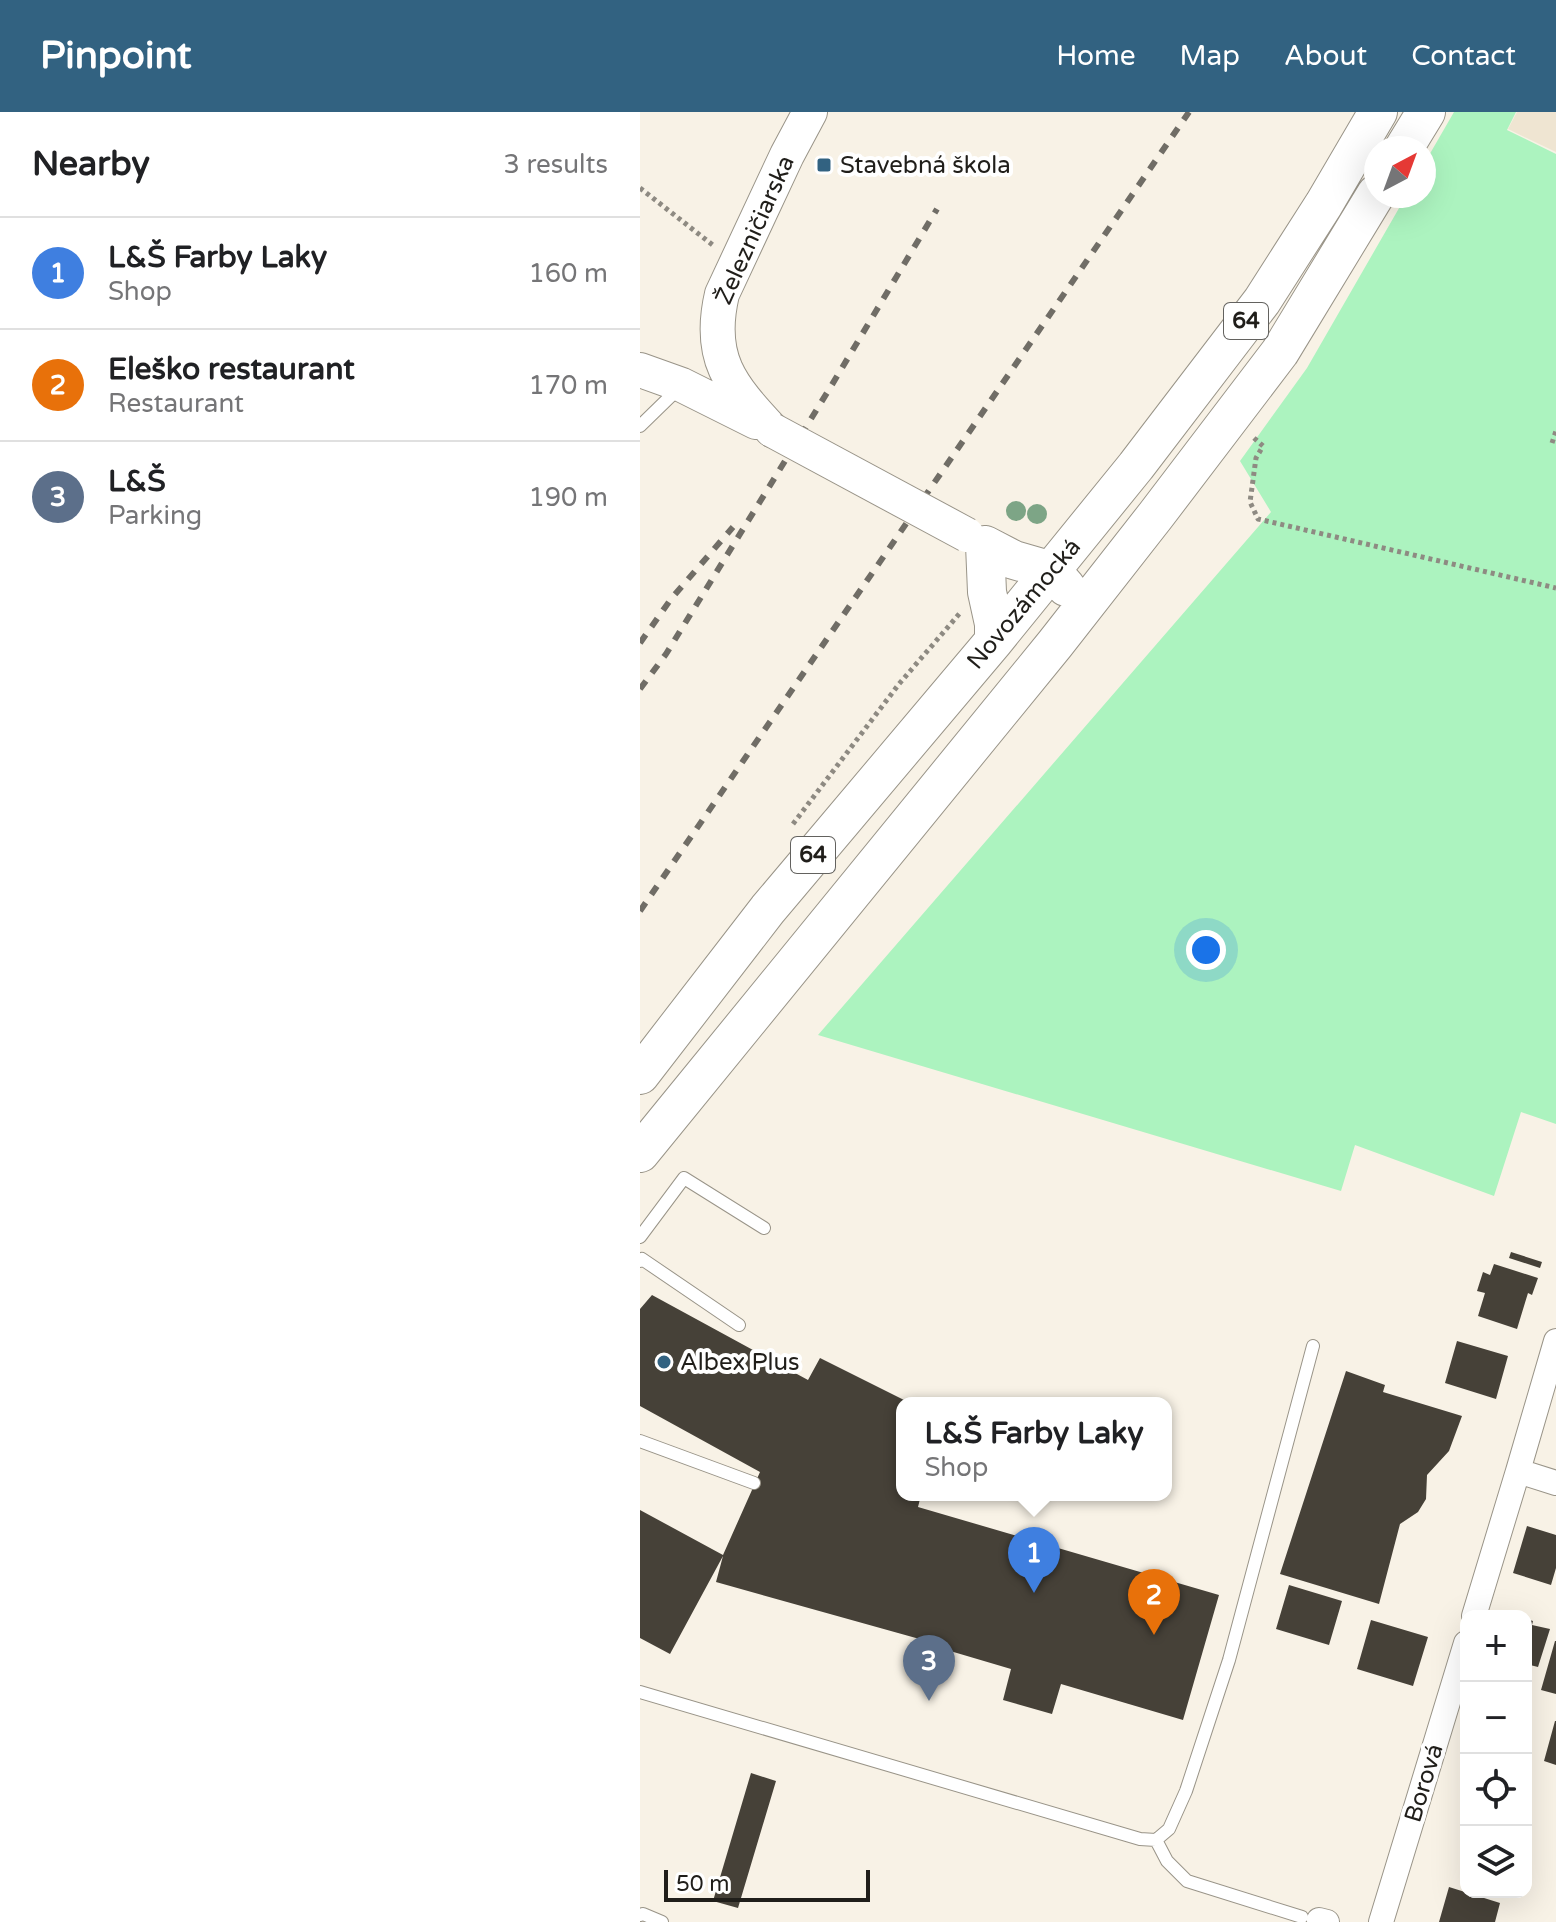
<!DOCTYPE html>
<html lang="en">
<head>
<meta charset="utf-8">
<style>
  :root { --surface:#fff; --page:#f2f2f2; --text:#202124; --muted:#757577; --line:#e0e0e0; --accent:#326281 }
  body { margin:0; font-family:"Varela Round",sans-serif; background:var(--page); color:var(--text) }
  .controls { position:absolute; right:24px; bottom:24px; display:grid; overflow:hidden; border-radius:16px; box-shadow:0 8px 32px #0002 }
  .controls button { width:72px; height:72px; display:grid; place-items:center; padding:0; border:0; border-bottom:2px solid var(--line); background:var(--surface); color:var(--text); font:40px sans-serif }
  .compass { position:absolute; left:724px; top:24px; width:72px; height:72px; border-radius:50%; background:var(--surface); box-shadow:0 8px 32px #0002; rotate:41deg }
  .scale { position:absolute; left:24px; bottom:20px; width:206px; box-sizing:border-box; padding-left:8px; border:4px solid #201e1a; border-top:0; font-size:22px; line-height:28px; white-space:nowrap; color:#201e1a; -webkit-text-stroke:6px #fff; paint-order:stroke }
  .you { position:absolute; left:566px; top:838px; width:28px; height:28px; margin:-20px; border:6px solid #fff; border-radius:50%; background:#1a73e8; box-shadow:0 0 0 12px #1a73e833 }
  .badge { display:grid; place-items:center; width:52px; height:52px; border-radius:50%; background:var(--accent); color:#fff; font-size:26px; font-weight:700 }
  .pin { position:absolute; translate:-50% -66px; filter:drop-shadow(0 2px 4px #0008) }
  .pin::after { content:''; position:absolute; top:42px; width:28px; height:24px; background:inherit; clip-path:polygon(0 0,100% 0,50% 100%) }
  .popup { position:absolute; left:256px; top:1285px; width:276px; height:104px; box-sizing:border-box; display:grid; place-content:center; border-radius:16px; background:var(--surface); filter:drop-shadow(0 2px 6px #0005); font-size:26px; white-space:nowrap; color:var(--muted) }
  .popup b { font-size:30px; color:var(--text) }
  .popup::after { content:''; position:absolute; left:50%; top:100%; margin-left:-16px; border:16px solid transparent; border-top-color:var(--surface) }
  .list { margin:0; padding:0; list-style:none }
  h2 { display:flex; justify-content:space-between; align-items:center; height:104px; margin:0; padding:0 32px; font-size:34px }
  h2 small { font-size:26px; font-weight:400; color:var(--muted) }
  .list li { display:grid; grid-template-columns:52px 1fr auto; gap:24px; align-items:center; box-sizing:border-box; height:112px; padding:0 32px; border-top:2px solid var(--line) }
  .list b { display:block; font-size:30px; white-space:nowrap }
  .list p { margin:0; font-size:26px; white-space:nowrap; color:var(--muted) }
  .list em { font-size:26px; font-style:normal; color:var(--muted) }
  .icon { flex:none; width:44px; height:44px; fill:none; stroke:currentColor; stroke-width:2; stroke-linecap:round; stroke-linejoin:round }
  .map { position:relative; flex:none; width:916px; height:1810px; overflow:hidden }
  header { display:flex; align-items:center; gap:48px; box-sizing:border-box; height:112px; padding:0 40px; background:var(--accent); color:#fff }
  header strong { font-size:38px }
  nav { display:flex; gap:44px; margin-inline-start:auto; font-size:28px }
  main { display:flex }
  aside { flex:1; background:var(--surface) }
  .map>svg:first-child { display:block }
  .built { fill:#efe5d2 }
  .green { fill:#acf3bf }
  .building { fill:#464138 }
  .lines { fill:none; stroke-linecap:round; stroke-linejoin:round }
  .lane-casing { stroke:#999488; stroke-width:14 }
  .street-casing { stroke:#999488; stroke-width:26 }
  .secondary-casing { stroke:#999488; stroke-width:36 }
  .primary-casing { stroke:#999488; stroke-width:40 }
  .path { stroke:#8e8a82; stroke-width:5; stroke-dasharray:4 4; stroke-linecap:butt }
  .lane { stroke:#fff; stroke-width:12 }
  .street { stroke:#fff; stroke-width:24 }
  .secondary { stroke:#fff; stroke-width:34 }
  .primary { stroke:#fff; stroke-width:38 }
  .rail { stroke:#706d66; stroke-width:6; stroke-dasharray:10 10; stroke-linecap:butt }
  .secondary-bridge-casing { stroke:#999488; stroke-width:36; stroke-linecap:butt }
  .secondary-bridge { stroke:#fff; stroke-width:34 }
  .tree { fill:#7da586 }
  .poi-dot { fill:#326281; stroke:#fff; stroke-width:3 }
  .labels { text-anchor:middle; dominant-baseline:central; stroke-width:8; stroke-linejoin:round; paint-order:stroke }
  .shield { fill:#fff; stroke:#63625f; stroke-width:2 }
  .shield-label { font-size:22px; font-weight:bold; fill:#201e1a }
  .poi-label { font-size:24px; fill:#201e1a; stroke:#fff; text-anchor:start }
  .street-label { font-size:24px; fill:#201e1a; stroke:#fff }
</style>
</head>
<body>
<header>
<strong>Pinpoint</strong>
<nav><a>Home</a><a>Map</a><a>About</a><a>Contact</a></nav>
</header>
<main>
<aside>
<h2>Nearby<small>3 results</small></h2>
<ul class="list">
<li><span class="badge" style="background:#3f7fe0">1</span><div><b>L&amp;Š Farby Laky</b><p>Shop</p></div><em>160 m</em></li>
<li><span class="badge" style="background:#e8710a">2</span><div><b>Eleško restaurant</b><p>Restaurant</p></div><em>170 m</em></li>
<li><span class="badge" style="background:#5c6f8a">3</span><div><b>L&amp;Š</b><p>Parking</p></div><em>190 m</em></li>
</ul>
</aside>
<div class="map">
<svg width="916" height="1810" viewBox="0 0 916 1810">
  <rect width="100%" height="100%" fill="#f8f2e6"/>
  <!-- built -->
  <path class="built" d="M877,0H916V40L868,17Z"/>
  <!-- green -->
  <path class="green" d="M814,0H876L867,18L916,42V1012L881,1000L854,1084L715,1033L701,1079L178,923L631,400L600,349L667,256L766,84H784V52Z"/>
  <!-- building -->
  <path class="building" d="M871,1140L902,1150L900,1156L869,1146Z
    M854,1152L898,1166L892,1183L888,1181L877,1217L838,1204L845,1181L837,1179L843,1160L850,1163Z
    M12,1183L168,1268L180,1246L270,1291H262V1303L257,1318L262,1320V1383H281L278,1395L579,1483L543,1608L421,1572L412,1602L363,1588L371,1557L300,1536L301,1533L76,1470L83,1444L30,1542L0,1526V1398L83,1443L120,1360L0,1294V1197Z
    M817,1229L868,1244L856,1287L805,1271Z
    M706,1259L745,1273L743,1280L822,1304L809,1339L787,1363L786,1387L778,1400L760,1412L739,1492L640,1462Z
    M887,1414L916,1423V1456L911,1473L873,1461Z
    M649,1473L702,1489L689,1533L636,1517Z
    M886,1507L893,1509L892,1513L910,1517L898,1555L886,1552Z
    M731,1508L788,1525L773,1574L717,1557Z
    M915,1529H916V1582L901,1578Z
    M915,1609H916V1653L904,1649Z
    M111,1661L136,1669L98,1796L73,1789Z
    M809,1775L860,1791L855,1810H799Z"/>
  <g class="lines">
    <defs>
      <path id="lane" d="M0,314L38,277
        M0,1125L44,1066L124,1116
        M0,1149L2,1147L99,1213
        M0,1329L114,1371
        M0,1580L500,1727L516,1728L529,1717L546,1679L589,1548L673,1234
        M516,1728L527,1749L547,1769L662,1805
        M0,1803L3,1802L22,1810"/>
      <path id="street" d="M916,1229L878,1359L916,1371
        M834,1504L878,1359
        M679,1808L687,1810
        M741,1810L826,1531"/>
      <path id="secondary" d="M0,258L42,273L116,310
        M132,318C90,273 67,246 82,182L147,43L170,0"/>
      <path id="primary" d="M764,36L786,0
        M345,433L374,448L412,459L426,475
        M345,433L347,480L354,512V529
        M0,963L128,797L354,529L496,354L622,189L684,92L738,0
        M0,1041L415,532L516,403L640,240L736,82"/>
    </defs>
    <!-- lane casing -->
    <use href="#lane" class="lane-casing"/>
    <!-- street casing -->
    <use href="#street" class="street-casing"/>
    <!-- secondary casing -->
    <use href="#secondary" class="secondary-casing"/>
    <!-- primary casing -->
    <use href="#primary" class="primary-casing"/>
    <!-- path -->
    <path class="path" d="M0,76L74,134
      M614,326L623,334L616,346L610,390L618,407L916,476
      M912,331L916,319
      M153,712L259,572L320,501"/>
    <!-- lane -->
    <use href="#lane" class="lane"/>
    <!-- street -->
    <use href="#street" class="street"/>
    <!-- secondary -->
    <use href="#secondary" class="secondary"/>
    <!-- primary -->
    <use href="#primary" class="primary"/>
    <!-- rail -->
    <path class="rail" d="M0,531L31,487L93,415
      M0,577L26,542L190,276L297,97
      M0,799L549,0"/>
    <defs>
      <path id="secondary-bridge" d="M132,318L327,423"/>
    </defs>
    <!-- secondary-bridge casing -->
    <use href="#secondary-bridge" class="secondary-bridge-casing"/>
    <!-- secondary-bridge -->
    <use href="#secondary-bridge" class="secondary-bridge"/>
  </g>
  <!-- trees -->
  <g class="tree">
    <circle cx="376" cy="399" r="10"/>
    <circle cx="397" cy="402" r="10"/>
  </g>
  <!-- markers -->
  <g class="poi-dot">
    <rect x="176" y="45" width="16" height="16" rx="4"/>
    <circle cx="24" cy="1250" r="8"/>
  </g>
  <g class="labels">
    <!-- shield labels -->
    <g class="shield">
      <rect x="584" y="191" width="44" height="36" rx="6"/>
      <rect x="151" y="725" width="44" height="36" rx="6"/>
    </g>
    <g class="shield-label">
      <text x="606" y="209">64</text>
      <text x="173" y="743">64</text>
    </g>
    <!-- poi labels -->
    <g class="poi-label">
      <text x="200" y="53">Stavebná škola</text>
      <text x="40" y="1250">Albex Plus</text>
    </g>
    <!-- street labels -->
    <g class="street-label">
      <text transform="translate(115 118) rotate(-66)">Železničiarska</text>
      <text transform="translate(384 492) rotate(-50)">Novozámocká</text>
      <text transform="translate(784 1671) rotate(-73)">Borová</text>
    </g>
  </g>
</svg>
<div class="controls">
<button>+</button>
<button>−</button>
<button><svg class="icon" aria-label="locate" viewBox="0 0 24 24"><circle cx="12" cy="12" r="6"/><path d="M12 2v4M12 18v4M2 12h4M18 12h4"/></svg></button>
<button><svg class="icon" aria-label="layers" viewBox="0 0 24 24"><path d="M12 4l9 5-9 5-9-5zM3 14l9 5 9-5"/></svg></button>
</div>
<svg class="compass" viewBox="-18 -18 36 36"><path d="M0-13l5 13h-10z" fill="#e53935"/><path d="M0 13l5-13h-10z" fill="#757577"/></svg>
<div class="scale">50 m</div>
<div class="you"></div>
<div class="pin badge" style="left:394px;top:1481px;background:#3f7fe0">1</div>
<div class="popup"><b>L&amp;Š Farby Laky</b>Shop</div>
<div class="pin badge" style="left:514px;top:1523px;background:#e8710a">2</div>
<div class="pin badge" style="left:289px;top:1589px;background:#5c6f8a">3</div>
</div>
</main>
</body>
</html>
